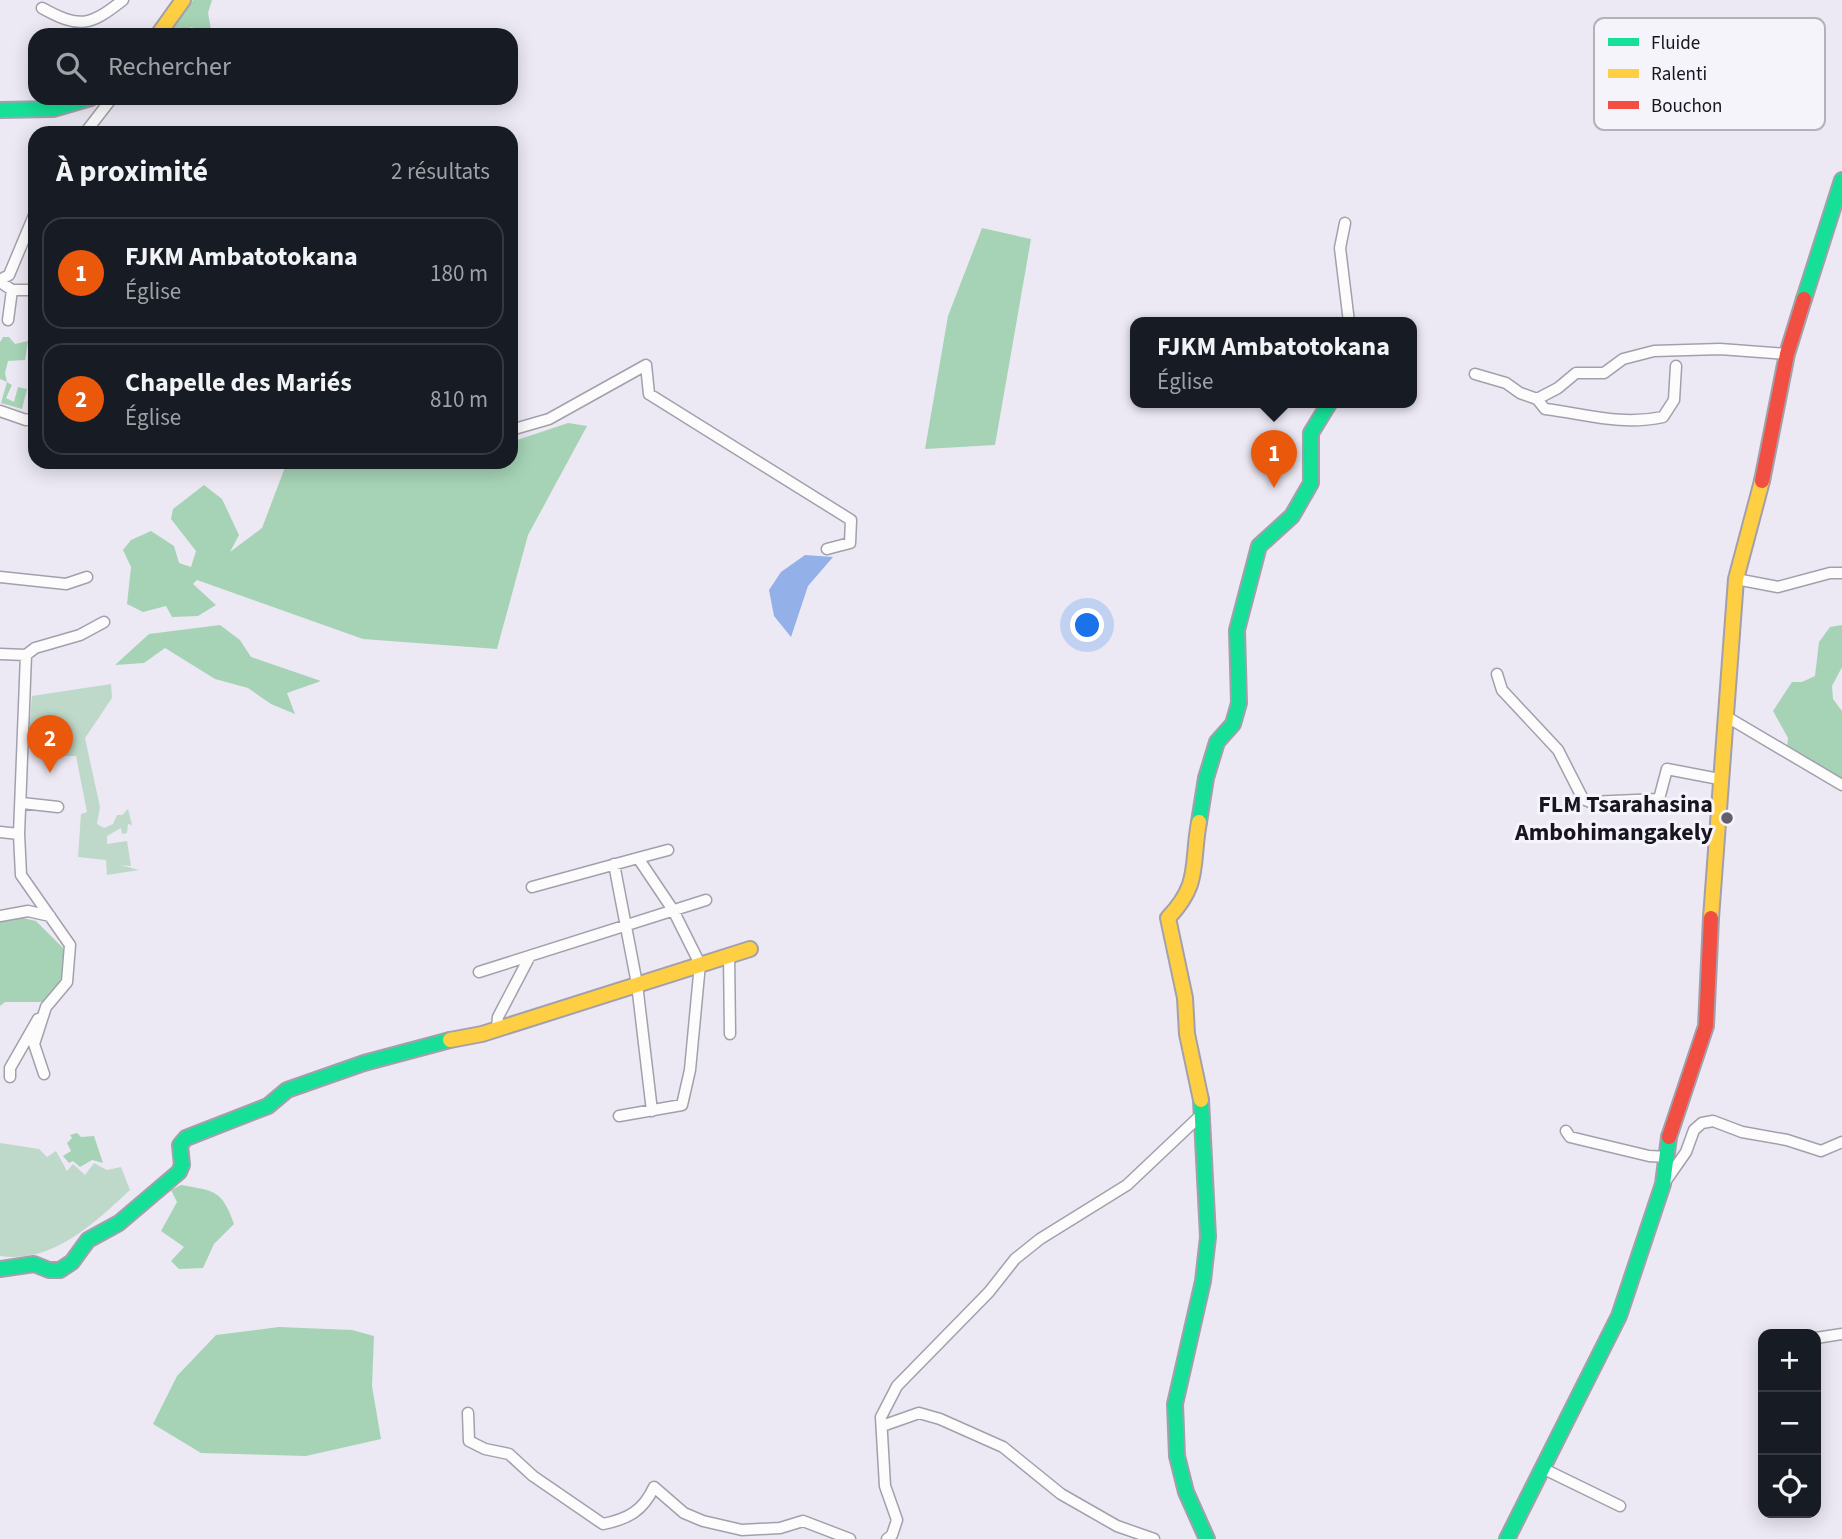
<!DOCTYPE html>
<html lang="fr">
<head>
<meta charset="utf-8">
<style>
  :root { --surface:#171b24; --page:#242831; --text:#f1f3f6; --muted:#9ea1a6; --line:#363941; --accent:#ea580c }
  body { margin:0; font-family:"Source Sans 3",sans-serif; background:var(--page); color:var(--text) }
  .controls { position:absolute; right:21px; bottom:21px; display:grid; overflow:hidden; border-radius:14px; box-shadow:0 4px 18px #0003 }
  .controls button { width:63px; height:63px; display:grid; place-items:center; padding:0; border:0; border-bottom:2px solid var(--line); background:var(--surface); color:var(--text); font:35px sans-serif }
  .you { position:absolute; left:1088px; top:626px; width:24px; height:24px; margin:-18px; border:5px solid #fff; border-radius:50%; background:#1a73e8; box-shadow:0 0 0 10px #1a73e833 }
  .badge { display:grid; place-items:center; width:46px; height:46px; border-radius:50%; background:var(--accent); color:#fff; font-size:23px; font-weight:700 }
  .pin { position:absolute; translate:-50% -58px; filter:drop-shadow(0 2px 4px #0008) }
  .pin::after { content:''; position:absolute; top:37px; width:24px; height:21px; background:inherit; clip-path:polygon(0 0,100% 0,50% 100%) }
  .popup { position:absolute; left:1130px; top:317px; width:287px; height:91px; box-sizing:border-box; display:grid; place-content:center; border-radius:14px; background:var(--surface); filter:drop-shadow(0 2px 5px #0005); font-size:23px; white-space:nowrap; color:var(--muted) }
  .popup b { font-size:26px; color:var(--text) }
  .popup::after { content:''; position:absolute; left:50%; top:100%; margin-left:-14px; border:14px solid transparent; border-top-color:var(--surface) }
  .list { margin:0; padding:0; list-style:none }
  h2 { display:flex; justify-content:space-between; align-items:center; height:91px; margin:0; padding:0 28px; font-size:30px }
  h2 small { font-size:23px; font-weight:400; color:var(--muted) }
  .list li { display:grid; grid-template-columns:46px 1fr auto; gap:21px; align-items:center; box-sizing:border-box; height:112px; margin:0 14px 14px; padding:0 14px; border:2px solid var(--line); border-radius:21px }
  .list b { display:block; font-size:26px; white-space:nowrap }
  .list p { margin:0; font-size:23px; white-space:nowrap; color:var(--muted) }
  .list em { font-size:23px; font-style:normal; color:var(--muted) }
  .icon { flex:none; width:38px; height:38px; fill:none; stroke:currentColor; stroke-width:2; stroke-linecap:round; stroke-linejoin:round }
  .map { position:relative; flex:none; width:1842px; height:1539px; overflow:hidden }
  .search { position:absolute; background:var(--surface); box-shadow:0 4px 18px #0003; left:28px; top:28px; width:490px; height:77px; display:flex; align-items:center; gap:18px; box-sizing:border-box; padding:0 24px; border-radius:21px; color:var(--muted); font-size:26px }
  .panel { position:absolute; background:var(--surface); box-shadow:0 4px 18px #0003; left:28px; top:126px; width:490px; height:343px; border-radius:21px }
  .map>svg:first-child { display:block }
  .green { fill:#bed9c9 }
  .forest { fill:#a6d3b6 }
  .water { fill:#94b0e8 }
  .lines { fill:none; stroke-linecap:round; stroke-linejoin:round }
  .street-casing { stroke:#a3a0ab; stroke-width:13 }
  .fast-casing { stroke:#a3a0ab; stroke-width:18 }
  .slow-casing { stroke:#a3a0ab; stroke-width:18 }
  .jam-casing { stroke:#a3a0ab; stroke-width:18 }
  .street { stroke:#fcfcfd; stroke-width:10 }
  .fast { stroke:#16e098; stroke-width:14 }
  .slow { stroke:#ffcf43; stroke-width:14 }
  .jam { stroke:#f24e42; stroke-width:14 }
  .poi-dot { fill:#625f6a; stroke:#f5f4fb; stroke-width:2.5 }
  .labels { text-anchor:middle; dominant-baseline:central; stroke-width:6; stroke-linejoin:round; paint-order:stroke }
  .poi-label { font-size:24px; font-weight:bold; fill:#181420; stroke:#f5f4fb; text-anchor:end }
  .key { fill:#f5f4fb; stroke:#b3b1b9; stroke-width:2 }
  .key-label { font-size:19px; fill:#181420 }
</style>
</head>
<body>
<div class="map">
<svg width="1842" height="1539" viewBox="0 0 1842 1539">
  <rect width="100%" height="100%" fill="#ece9f4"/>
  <!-- green -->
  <path class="green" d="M111,684L112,698L85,738L100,807L97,824L104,828L113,824L117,815H122L128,809L132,825L128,824L127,833L122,834L121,828L107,836V844L127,841L131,866L120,865L139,870L107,875L106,860L78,857L81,814L87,812L76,756H59L60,735L29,734L32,696Z
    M0,1143L39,1149L47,1157L56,1151L67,1171L73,1164L85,1175L94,1163L107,1170L121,1167L130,1190C94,1223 53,1264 0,1256Z"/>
  <!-- forest -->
  <path class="forest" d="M193,0H212L208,13L212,35L191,27L186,35H167Z
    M982,228L1031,239L995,445L925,449L948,316Z
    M3,337H9L15,344L28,341L25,360L8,361L5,373L7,382L12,385L6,398L14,402L18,387L27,389L22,409L1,403L7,382L0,379V342Z
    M568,423L587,426L528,535L497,649L363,639L197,580L193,584L216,605L198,616L172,617L166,606L143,612L127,604L131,567L123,550L131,540L151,531L174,546L179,563L191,567L196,551L171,519L173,509L204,485L222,499L239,535L230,552L262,528L287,462H511V442Z
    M220,625L240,640L251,657L321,681L287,693L295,714L271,704L248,688L215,679L165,648L144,663L115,665L149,634Z
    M1842,625V667L1832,686L1833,699L1842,711V780L1787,748L1788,738L1773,711L1792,682H1802L1815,676L1819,642L1830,627Z
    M10,915L36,921L63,948L65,974L46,1002H5L0,1006V921Z
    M77,1133L81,1137L94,1136L103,1163L92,1160L80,1167L73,1161L69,1163L63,1156L71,1151L67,1143L72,1138L70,1135Z
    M181,1185C215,1191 222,1190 234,1224L214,1244L203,1268L179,1269L171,1261L184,1247L161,1231L177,1202L171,1190Z
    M279,1327L352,1330L374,1336L372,1386L381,1439L306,1456L201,1453L153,1424L177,1376L216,1335Z"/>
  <!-- water -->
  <path class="water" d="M805,555L833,557L808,586L791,637L774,616L769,590L781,572Z"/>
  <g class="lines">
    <defs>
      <path id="street" d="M42,8C80,29 90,26 123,0
        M85,133L112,98
        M1345,223L1340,248L1349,322
        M0,280L9,275L35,213
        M0,282L12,290L8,320
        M12,290H35
        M1475,374L1506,383L1520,393L1537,399L1558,388L1576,373H1604L1623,359L1654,351L1720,349L1787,354
        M1537,399L1545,409C1587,414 1620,426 1663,417L1674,400L1676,366
        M0,411L26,420L35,418
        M511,430L549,419L646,365L649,394L851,520L850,543L827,549
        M0,577L66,584L87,577
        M1736,579L1778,587L1830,573H1842
        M0,654L26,655
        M1497,674L1502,690L1558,750L1583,799L1590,802L1659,799L1667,769L1719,779
        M1727,717L1842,785
        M22,803L58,807
        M0,832L19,834L26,655L35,648L80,635L104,622
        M19,834L21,875L70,945L67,982L46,1007L34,1044L44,1074
        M638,858L668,850
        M614,864L637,984L652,1111
        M532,887L638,858L673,910L700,964L690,1070L682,1105L619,1116
        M0,916L28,911L50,916
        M729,955L730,1034
        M479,972L706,900
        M497,1028L498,1017L530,956
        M10,1077V1068L38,1019
        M1566,1131L1570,1137L1649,1156L1667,1157
        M1665,1182L1686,1152L1694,1130L1702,1123L1713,1121L1742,1132L1787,1140L1821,1151L1842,1142
        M1816,1338L1842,1334
        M468,1413L469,1441L485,1449L509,1454L533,1476L603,1524C628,1519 643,1511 654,1487L684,1513L703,1521L742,1530L780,1528L803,1521L850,1539
        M882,1426L919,1413L940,1419L1003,1447L1061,1494L1117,1526L1154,1539
        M1542,1468L1620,1506
        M887,1539L892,1535L897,1520L885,1486L881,1417L897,1386L989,1292L1015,1259L1040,1239L1127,1185L1201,1115"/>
      <path id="fast" d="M0,110L53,109L91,98
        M1804,299L1842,180
        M1199,822L1206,778L1217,742L1233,724L1239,703L1237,630L1259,546L1292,516L1311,483V433L1330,402
        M1201,1100L1208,1237L1203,1281L1175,1404L1177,1456L1186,1492L1207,1539
        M0,1269L34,1264L49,1270H60L72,1262L88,1240L119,1223L179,1172L182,1165L180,1145L186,1138L268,1106L287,1090L364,1063L450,1040
        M1507,1539L1619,1316L1663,1184L1669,1137"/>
      <path id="slow" d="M158,35L183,0
        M1199,822C1191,866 1201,883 1168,918L1185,998L1187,1034L1201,1100
        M1711,918L1736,579L1762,481
        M450,1040L482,1034L750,949"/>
      <path id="jam" d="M1762,481L1787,354L1804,299
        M1669,1137L1706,1026L1711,918"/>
    </defs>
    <!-- street casing -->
    <use href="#street" class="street-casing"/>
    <!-- fast casing -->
    <use href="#fast" class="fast-casing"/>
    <!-- slow casing -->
    <use href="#slow" class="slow-casing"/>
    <!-- jam casing -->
    <use href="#jam" class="jam-casing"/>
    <!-- street -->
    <use href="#street" class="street"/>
    <!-- fast -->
    <use href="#fast" class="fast"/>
    <!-- slow -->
    <use href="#slow" class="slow"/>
    <!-- jam -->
    <use href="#jam" class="jam"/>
  </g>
  <!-- markers -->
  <circle class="poi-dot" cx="1727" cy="818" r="7"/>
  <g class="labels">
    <!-- poi labels -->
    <g class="poi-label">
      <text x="1713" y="804">FLM Tsarahasina<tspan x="1713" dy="28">Ambohimangakely</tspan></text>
    </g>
  </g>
  <!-- legend -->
  <rect x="1594" y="18" width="231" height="112" rx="10" class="key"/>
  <rect x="1608" y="38" width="31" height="8" fill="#16e098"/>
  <rect x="1608" y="69" width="31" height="9" fill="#ffcf43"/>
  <rect x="1608" y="101" width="31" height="8" fill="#f24e42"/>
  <g class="key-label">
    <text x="1651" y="49">Fluide</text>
    <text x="1651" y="80">Ralenti</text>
    <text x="1651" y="112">Bouchon</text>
  </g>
</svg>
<div class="controls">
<button>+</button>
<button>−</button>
<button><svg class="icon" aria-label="locate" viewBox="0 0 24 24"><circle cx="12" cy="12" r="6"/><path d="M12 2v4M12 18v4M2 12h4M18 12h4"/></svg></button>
</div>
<div class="you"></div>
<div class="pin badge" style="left:1274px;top:488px">1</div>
<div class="popup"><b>FJKM Ambatotokana</b>Église</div>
<div class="pin badge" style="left:50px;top:773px">2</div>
<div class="search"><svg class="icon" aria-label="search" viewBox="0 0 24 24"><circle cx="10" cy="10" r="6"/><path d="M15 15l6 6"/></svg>Rechercher</div>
<section class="panel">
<h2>À proximité<small>2 résultats</small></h2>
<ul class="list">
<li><span class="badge">1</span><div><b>FJKM Ambatotokana</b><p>Église</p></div><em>180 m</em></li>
<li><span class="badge">2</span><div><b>Chapelle des Mariés</b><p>Église</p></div><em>810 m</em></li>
</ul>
</section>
</div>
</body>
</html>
